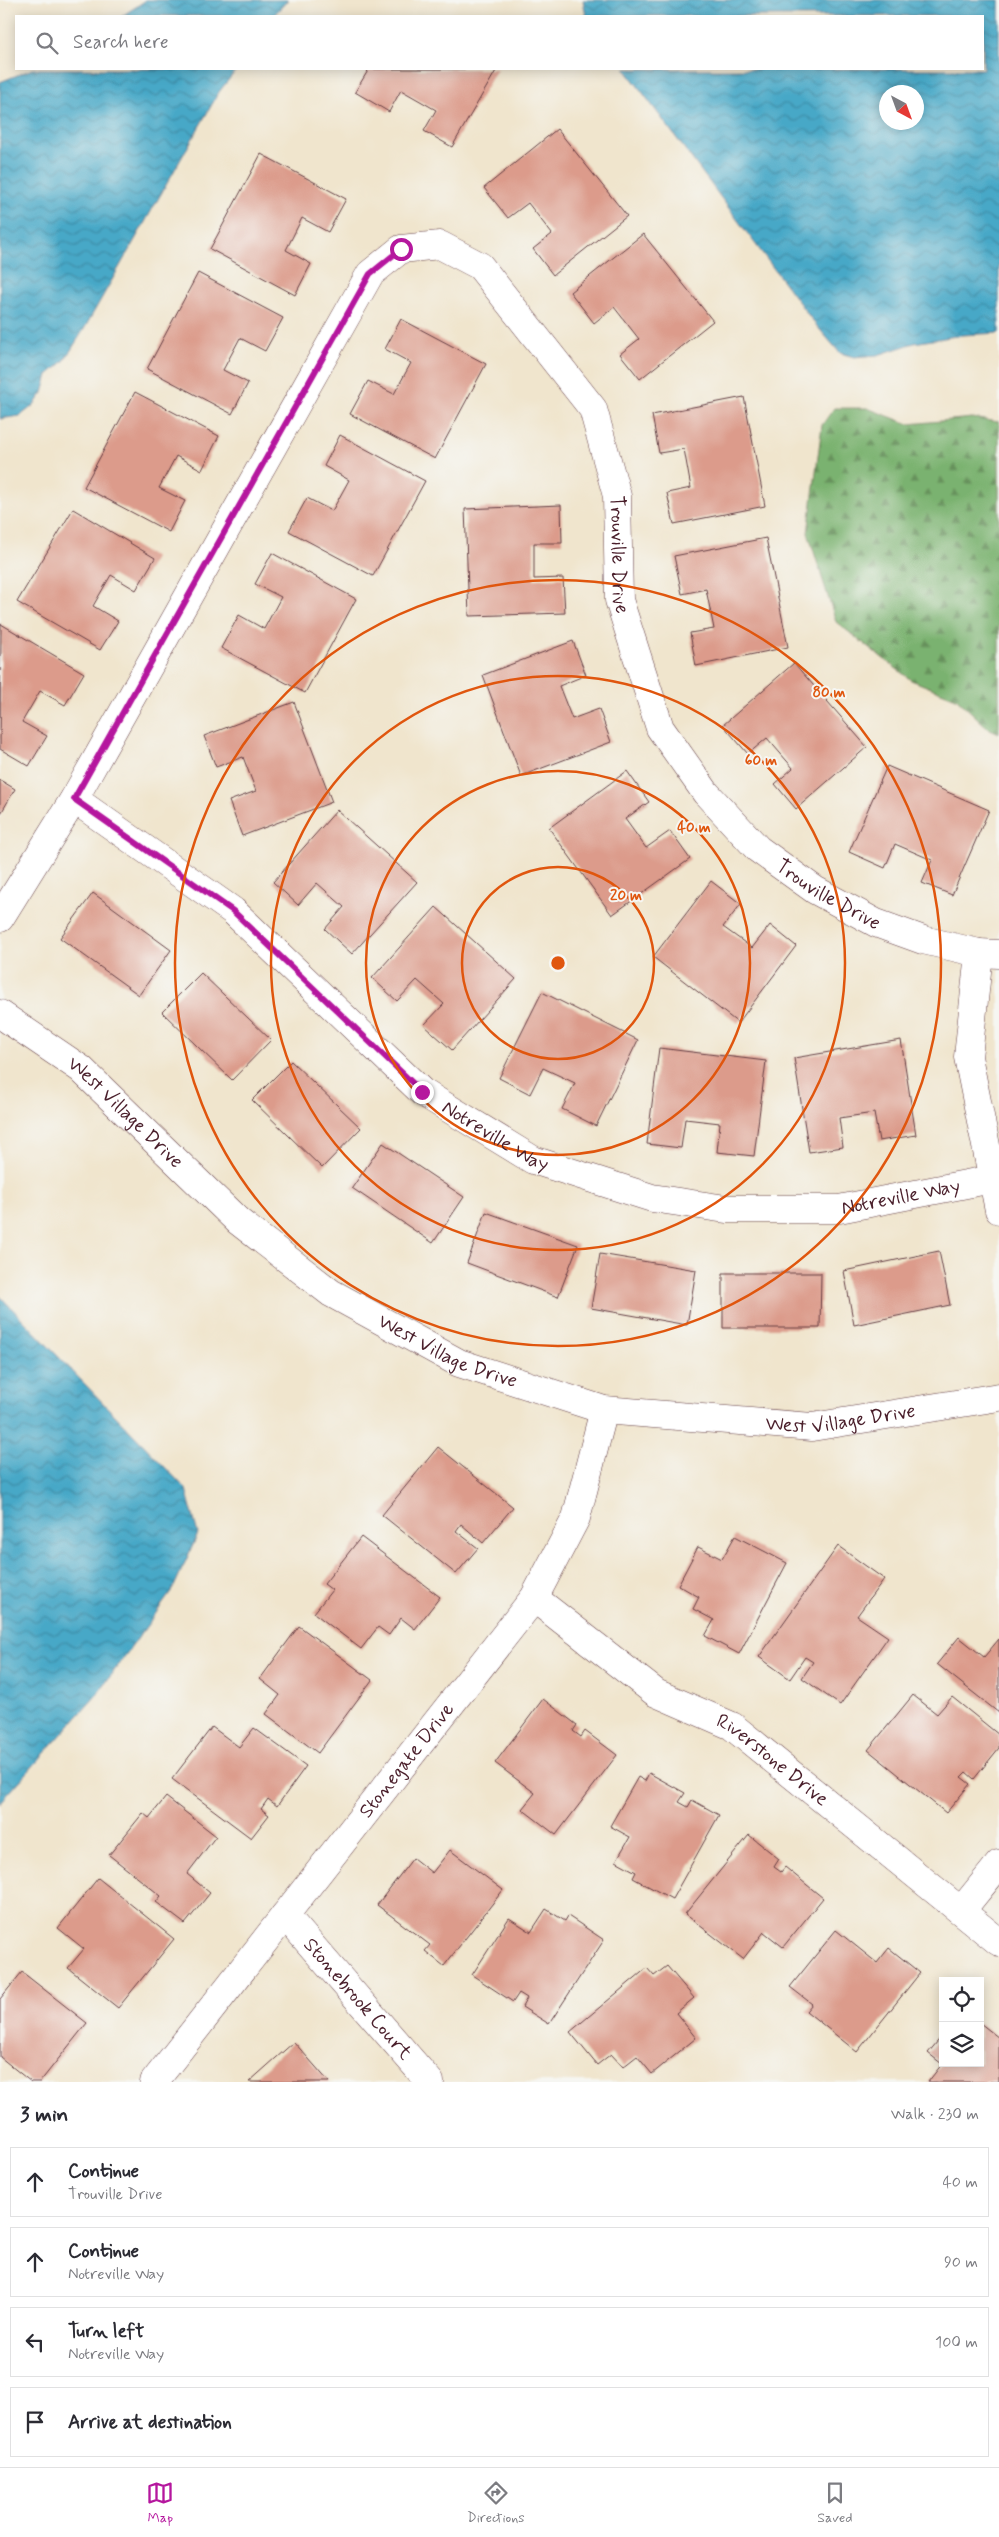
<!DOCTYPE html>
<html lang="en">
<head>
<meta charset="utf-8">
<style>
  :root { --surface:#fff; --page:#f7f7f7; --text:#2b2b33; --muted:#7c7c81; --line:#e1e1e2; --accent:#b5179e }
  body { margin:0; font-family:Mynerve,sans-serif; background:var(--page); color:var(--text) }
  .controls { position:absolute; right:15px; bottom:15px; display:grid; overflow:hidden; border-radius:0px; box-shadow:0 2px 12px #0003 }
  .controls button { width:45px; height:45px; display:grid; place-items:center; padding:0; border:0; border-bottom:1px solid var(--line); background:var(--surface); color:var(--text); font:25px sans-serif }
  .compass { position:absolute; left:879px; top:85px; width:45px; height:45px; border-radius:50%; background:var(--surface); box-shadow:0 2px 12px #0003; rotate:139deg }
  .stop { position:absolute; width:15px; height:15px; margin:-11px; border:4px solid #b5179e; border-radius:50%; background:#fff }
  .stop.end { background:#b5179e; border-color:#fff; box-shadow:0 1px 5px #0008 }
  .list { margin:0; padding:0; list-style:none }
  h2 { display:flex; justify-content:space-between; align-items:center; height:65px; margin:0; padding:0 20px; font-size:21px }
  h2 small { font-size:16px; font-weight:400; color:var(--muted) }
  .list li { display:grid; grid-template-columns:32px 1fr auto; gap:15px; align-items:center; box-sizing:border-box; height:70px; margin:0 10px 10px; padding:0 10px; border:1px solid var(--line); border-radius:0px }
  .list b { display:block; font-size:19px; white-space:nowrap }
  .list p { margin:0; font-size:16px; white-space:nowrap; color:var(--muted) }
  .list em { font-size:16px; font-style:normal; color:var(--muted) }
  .icon { flex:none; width:28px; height:28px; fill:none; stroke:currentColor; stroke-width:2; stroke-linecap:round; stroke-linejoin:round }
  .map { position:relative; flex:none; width:999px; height:2082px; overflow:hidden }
  .search { position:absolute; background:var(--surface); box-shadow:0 2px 12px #0003; left:15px; right:15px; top:15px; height:55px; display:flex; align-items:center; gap:12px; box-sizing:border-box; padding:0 18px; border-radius:0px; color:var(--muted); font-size:19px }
  .sheet { height:385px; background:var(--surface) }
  nav { display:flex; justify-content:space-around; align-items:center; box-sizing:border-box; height:70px; border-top:1px solid var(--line); background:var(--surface); font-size:14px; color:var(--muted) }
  nav a { display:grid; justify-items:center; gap:2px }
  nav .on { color:var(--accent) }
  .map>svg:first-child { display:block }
  .forest { fill:url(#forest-firs); stroke:#62684d }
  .water { fill:url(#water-waves); stroke:#486479; fill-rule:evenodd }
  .building { fill:#dc9b8b }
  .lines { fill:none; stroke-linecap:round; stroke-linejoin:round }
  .minor-casing { stroke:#633d43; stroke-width:29 }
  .minor { stroke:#fff; stroke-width:28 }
  .route { stroke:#b5179e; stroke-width:6 }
  .ring { fill:none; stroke:#e0560e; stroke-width:2.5 }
  .labels { text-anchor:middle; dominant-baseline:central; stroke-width:4; stroke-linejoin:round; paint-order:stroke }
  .street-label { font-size:20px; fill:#4a1f2b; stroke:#f6f6f2 }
  .centre { fill:#e0560e; stroke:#f6f6f2; stroke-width:2.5 }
  .ring-label { font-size:15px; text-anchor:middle; font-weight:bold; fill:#e0560e; stroke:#f6f6f2; stroke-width:4; stroke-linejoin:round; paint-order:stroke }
</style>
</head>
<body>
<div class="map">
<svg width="999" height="2082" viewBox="0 0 999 2082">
  <defs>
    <pattern id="forest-firs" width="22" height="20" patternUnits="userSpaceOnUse" patternTransform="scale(1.25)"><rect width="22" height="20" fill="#7ab26f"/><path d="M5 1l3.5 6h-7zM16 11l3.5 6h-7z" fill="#66905b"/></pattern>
    <pattern id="water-waves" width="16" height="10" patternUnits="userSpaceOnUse" patternTransform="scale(1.25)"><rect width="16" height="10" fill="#47a8c7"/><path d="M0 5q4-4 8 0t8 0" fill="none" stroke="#3d88a2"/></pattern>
  </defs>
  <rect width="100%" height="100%" fill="#f6f6f2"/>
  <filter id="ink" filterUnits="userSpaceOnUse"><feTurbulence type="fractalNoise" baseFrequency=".02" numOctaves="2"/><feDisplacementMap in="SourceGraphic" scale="10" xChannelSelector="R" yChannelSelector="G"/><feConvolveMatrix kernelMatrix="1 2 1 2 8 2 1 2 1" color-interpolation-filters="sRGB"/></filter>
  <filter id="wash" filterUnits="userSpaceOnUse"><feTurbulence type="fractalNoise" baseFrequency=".0096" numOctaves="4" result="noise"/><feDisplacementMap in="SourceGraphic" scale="20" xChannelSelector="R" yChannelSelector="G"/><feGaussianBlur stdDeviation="1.12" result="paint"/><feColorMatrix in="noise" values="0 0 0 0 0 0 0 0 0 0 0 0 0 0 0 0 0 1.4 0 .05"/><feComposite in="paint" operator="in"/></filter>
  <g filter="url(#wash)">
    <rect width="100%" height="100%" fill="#f0e5cd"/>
    <!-- forest -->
    <path class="forest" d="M834,408H867L909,424L972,418L999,422V733L988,728L956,698L911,680L836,622L808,533L822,425Z"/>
    <!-- water -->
    <path class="water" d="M146,0H288L273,16H122Z
      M583,0H999V333L962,335L914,343L878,355L854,357L840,353L815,324L625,69H983V16H586ZM916,92V122H886V92Z
      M32,69H237L219,92L83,331L64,361L48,375L43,393L33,406L20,416L0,419V82Z
      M0,1296L186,1489L198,1534L172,1591L96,1696L0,1803Z"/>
    <g id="blocks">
      <!-- building -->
      <path class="building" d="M369,69H497L452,147L424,131L436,110L401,90L389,112L355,92Z
        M557,129L627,216L553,275L533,249L552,234L528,203L508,218L484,188Z
        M261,154L346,199L328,232L302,218L286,250L311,264L295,295L210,249Z
        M643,234L713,321L640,379L620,354L639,339L614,307L594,323L570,292Z
        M198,273L283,318L265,351L240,338L223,370L248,383L232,414L147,369Z
        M401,319L486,364L435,459L350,414L368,381L394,394L411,363L385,349Z
        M135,392L219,436L202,470L176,456L159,488L185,501L169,532L84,487Z
        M744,397L765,506L674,524L667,493L691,488L684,449L659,453L652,415Z
        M340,435L425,481L373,576L289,531L307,498L332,511L349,480L324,466Z
        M561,505L562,543H534V579L563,578L565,613L469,616L465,509Z
        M73,509L155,558L136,590L111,575L93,606L118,621L100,650L17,602Z
        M766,538L788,647L696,666L690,633L714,629L706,589L682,594L674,556Z
        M272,553L356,599L305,693L221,648L239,615L264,629L281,597L255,584Z
        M1,624L84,673L65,705L40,691L22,722L47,736L29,766L0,749Z
        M573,641L586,675L559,686L572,719L599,709L611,742L521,776L483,675Z
        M794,663L867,747L796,809L775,784L793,768L767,738L748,754L723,725Z
        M294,702L332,802L242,836L229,801L256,791L243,757L216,767L204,736Z
        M887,766L989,810L952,895L922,883L932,860L895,844L885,868L849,852Z
        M627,771L649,802L625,819L646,848L670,831L690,859L612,915L549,828Z
        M0,780L15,789L0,815Z
        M337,810L417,882L352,954L325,929L344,907L317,883L298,905L273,882Z
        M711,881L741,904L723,927L752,948L770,925L796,946L738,1023L653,957Z
        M93,893L171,950L139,995L60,938Z
        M436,907L516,979L452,1050L424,1025L444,1004L417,980L397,1001L372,978Z
        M201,973L271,1040L232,1080L162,1012Z
        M542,992L638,1040L596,1126L562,1109L575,1083L543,1068L530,1094L499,1078Z
        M901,1040L916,1135L879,1141L874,1113L839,1118L843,1147L809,1152L794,1058Z
        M659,1048L766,1061L754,1156L717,1152L720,1123L685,1119L681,1148L647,1144Z
        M291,1061L361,1128L322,1168L252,1100Z
        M383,1143L464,1197L433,1243L352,1188Z
        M486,1212L578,1245L558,1297L467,1263Z
        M939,1251L950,1305L854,1325L844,1271Z
        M600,1254L696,1270L687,1325L591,1308Z
        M723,1273H821L820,1328H723Z
        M438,1447L513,1507L483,1543L461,1524L456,1531L478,1548L456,1574L382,1515Z
        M735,1536L787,1563L739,1654L705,1636L714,1620L693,1609L699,1597L678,1585L698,1547L722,1559Z
        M361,1537L440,1597L415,1629L401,1618L389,1635L378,1627L361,1649L314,1613L332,1590L324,1584Z
        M838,1546L884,1579L857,1616L888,1637L840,1705L802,1678L813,1662L805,1657L790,1679L759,1657Z
        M299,1626L372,1680L318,1753L266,1714L280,1695L260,1679Z
        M959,1637L984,1657L999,1639V1713L937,1664Z
        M913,1695L937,1714L952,1697L999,1735V1748L974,1779L966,1772L961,1777L970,1784L946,1813L868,1750Z
        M543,1699L577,1725L573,1731L581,1737L585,1731L617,1755L556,1835L522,1809L535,1793L495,1763Z
        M212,1727L239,1747L254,1728L306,1766L277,1806L268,1799L261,1809L269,1815L251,1838L172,1779Z
        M649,1773L685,1793L679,1802L688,1807L692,1800L719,1815L672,1899L633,1878L636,1872L616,1861L630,1837L610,1826L638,1777L645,1781Z
        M166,1797L216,1836L187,1874L210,1893L185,1924L156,1902L161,1896L109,1855L143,1813L149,1818Z
        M749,1835L779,1859L774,1867L781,1872L785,1867L823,1898L783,1947L764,1932L743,1959L685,1914Z
        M450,1850L503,1890L444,1966L425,1951L430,1945L377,1905L413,1858L432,1873Z
        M98,1878L174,1939L118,2008L68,1968L84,1949L58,1928Z
        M546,1909L565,1921L568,1916L604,1940L549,2024L522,2007L527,1998L519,1993L513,2002L472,1975L509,1918L531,1932Z
        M836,1930L877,1963L889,1948L920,1973L857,2052L806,2011L812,2004L790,1987Z
        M667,1966L694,1998L676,2013L696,2038L652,2074L637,2056L623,2067L611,2054L597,2065L570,2032L647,1968L654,1976Z
        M22,1972L87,2023L40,2082H31L0,2057V1999Z
        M980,2023L999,2038V2082H928L942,2064L928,2053L943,2035V2063H980Z
        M294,2042L329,2082H249Z"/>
    </g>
  </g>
  <g filter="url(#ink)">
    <use href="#blocks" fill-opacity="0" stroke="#633d43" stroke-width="1"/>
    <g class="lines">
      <defs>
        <g id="minor">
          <path id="s1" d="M74,799L233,911L422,1092L533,1160L652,1198L726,1209H839L992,1179"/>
          <path id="s2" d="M0,918L74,799L370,274L401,249L440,245L480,266L593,409L617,496L619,600L660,728L706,793L758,849L815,890L876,923L923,940L979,953L999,954"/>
          <path d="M979,953L968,1057L999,1210"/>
          <path id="s3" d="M0,1014L81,1069L238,1221L331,1293L459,1363L604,1410L812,1427L999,1397"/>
          <path id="s4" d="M534,1598L656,1693L732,1726L999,1942"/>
          <path d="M961,1911L999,1864"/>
          <path id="s5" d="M285,1915L430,2082"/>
          <path id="s6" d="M154,2082L534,1598L576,1518L604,1410"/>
        </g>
      </defs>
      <!-- minor casing -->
      <use href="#minor" class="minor-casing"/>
      <!-- minor -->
      <use href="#minor" class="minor"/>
    </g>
  </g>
  <g class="lines" filter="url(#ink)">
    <!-- route -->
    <path class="route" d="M401,249L370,274L74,799L233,911L422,1092"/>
  </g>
  <!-- distance rings -->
  <g class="ring">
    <circle cx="558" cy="963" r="96"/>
    <circle cx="558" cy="963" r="192"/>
    <circle cx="558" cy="963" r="287"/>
    <circle cx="558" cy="963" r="383"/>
  </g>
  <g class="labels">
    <!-- street labels -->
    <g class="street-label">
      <text stroke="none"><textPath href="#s2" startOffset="1198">Trouville Drive</textPath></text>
      <text stroke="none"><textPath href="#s2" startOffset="1618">Trouville Drive</textPath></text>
      <text stroke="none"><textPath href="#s3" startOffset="160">West Village Drive</textPath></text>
      <text stroke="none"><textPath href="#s1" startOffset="542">Notreville Way</textPath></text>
      <text stroke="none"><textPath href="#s1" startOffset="962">Notreville Way</textPath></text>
      <text stroke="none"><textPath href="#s3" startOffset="565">West Village Drive</textPath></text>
      <text stroke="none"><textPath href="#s3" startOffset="970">West Village Drive</textPath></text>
      <text stroke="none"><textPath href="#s6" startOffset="409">Stonegate Drive</textPath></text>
      <text stroke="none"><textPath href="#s4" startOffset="290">Riverstone Drive</textPath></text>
      <text stroke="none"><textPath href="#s5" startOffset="111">Stonebrook Court</textPath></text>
    </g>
  </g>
  <circle cx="558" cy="963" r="8" class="centre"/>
  <g class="ring-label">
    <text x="829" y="697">80 m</text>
    <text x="761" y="765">60 m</text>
    <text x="694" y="832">40 m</text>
    <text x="626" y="900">20 m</text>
  </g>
</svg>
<div class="controls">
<button><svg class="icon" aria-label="locate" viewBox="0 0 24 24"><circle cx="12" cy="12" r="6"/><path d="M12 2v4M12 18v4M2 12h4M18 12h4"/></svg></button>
<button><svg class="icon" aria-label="layers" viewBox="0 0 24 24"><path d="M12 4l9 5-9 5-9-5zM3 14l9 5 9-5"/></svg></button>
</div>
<svg class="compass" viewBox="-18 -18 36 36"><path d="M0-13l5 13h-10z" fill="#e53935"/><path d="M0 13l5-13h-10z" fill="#7c7c81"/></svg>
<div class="stop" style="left:401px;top:249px"></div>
<div class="stop end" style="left:422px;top:1092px"></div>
<div class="search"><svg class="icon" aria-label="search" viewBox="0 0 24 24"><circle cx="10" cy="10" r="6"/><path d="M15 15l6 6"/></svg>Search here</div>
</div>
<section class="sheet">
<h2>3 min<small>Walk · 230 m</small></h2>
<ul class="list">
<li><svg class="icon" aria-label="ahead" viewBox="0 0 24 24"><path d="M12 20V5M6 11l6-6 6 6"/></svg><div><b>Continue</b><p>Trouville Drive</p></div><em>40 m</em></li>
<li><svg class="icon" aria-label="ahead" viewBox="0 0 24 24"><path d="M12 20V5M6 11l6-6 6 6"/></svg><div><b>Continue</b><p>Notreville Way</p></div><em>90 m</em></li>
<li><svg class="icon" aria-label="left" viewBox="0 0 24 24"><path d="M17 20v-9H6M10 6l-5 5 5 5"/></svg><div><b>Turn left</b><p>Notreville Way</p></div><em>100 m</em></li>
<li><svg class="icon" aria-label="arrive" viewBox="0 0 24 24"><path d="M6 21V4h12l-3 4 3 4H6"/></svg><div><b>Arrive at destination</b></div></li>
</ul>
</section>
<nav>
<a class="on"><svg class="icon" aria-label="map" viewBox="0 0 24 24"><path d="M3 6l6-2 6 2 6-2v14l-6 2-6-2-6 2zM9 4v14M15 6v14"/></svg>Map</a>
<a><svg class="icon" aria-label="directions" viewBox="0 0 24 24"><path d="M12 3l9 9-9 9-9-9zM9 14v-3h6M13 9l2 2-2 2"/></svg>Directions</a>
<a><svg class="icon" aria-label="saved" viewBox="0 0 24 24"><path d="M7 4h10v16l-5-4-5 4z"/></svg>Saved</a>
</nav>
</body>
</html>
